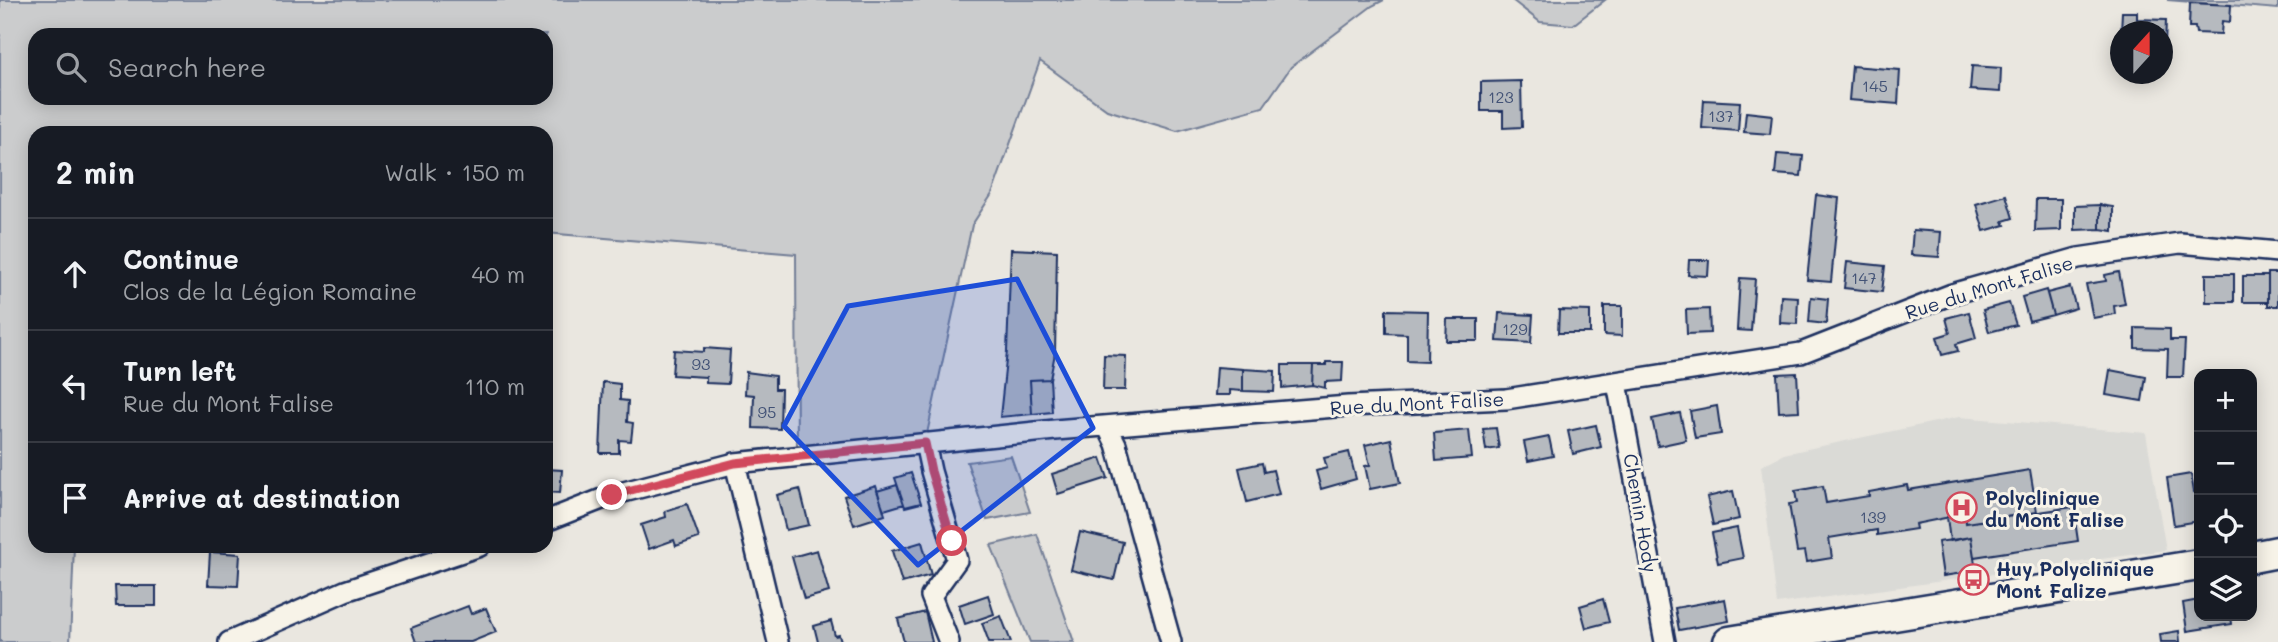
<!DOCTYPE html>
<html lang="en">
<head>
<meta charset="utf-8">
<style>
  :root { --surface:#171b24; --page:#242831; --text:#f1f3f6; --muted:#9ea1a6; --line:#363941 }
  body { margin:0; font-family:Mali,sans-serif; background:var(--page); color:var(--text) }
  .controls { position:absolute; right:21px; bottom:21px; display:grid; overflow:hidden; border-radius:14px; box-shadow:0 4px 18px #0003 }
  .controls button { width:63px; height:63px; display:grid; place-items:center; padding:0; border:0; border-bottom:2px solid var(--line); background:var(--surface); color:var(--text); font:35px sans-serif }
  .compass { position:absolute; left:2110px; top:21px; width:63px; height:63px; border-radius:50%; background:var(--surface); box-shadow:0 4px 18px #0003; rotate:21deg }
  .stop { position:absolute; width:21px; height:21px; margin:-16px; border:5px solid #d1495b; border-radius:50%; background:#fff }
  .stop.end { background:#d1495b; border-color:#fff; box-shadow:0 2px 7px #0008 }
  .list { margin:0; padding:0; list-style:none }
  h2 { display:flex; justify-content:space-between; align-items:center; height:91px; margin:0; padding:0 28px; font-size:30px }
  h2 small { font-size:23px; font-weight:400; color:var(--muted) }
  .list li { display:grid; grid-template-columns:46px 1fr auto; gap:21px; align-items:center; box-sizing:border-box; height:112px; padding:0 28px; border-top:2px solid var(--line) }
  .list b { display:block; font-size:26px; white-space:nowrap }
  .list p { margin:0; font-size:23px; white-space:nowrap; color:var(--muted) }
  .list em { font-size:23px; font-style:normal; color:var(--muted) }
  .icon { flex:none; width:38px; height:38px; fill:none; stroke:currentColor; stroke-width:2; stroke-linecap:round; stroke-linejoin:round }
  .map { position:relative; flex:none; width:2278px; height:642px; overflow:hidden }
  .search { position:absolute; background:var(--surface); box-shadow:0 4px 18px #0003; left:28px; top:28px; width:525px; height:77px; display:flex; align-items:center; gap:18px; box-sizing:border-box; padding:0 24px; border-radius:21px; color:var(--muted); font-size:26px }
  .panel { position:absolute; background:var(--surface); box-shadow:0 4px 18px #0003; left:28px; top:126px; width:525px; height:427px; border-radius:21px }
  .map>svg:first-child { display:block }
  .built { fill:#dadad6 }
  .green { fill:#cbcccd; stroke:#737e96; stroke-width:2; fill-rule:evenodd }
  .building { fill:#b6babf; stroke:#1b2f5e; stroke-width:2 }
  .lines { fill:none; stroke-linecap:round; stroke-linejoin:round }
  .minor-casing { stroke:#1b2f5e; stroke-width:24 }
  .primary-casing { stroke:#1b2f5e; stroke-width:35 }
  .minor { stroke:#f7f3e8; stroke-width:19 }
  .primary { stroke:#f7f3e8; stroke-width:30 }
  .route { stroke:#d1495b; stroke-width:9 }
  .marked { fill:#1d4ed8; fill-opacity:0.2; stroke:#1d4ed8; stroke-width:5; stroke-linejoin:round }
  .labels { text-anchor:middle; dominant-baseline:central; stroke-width:6; stroke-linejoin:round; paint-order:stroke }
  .number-label { font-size:16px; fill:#425276 }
  .street-label { font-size:19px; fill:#1b2f5e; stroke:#f7f3e8 }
  .poi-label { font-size:19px; font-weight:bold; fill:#1b2f5e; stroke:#f7f3e8; text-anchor:start }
</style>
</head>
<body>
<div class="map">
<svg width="2278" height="642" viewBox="0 0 2278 642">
  <rect width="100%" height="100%" fill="#eae7e0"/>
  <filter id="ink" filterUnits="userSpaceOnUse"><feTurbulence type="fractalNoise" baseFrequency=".0143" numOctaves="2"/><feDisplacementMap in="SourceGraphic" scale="14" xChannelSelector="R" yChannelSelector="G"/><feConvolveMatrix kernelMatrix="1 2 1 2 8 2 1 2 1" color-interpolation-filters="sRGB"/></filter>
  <g filter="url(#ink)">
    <!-- built -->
    <path class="built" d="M1959,417L2146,433L2166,550L1777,604L1761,466L1784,454Z"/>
    <!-- green -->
    <path class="green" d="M0,0H1384L1372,6L1291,67L1263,107L1177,131L1107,110L1040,61L992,194L972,225L925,443L797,457L796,254L546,233V133H35V546H74L70,642H0ZM35,35H546V98H35Z
      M1512,0H1605L1573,25L1540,22Z
      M2167,0H2278V9Z
      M1011,456L1030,512L987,520L967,462Z
      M1037,534L1074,642H1030L991,545Z"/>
    <!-- building -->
    <path class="building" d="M2190,3L2231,5L2230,22L2222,21L2221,34L2196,33L2195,27H2189Z
      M2122,12H2137V19L2166,20L2165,46H2162V32H2121Z
      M1852,66L1900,70L1898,104L1849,100Z
      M1972,66L2001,68L2000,92L1970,90Z
      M1521,81L1522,127L1503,128V111H1481V82Z
      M1704,100L1740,102L1738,131L1702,128Z
      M1746,112L1772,115L1770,134L1744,132Z
      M1777,154L1803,156L1801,176L1775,174Z
      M1816,195L1839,198L1831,282L1807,280Z
      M2006,195L2013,218L2003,221L2005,225L1984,231L1976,204Z
      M2036,199H2061V230L2035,231Z
      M2100,205V229L2075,230V206Z
      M2100,205L2113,207V231L2100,229Z
      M1913,230L1941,232L1939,257L1911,255Z
      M1011,249L1057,251L1055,353L1050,379L1030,380L1032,414L1000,417L1007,351Z
      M1689,260H1709L1708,276L1688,275Z
      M1847,262L1885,266L1882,292L1844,288Z
      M2119,272L2125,304L2114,306L2115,314L2093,318L2086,284L2106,281L2105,275Z
      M2268,273H2278V306H2268Z
      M2206,274H2234V302H2206Z
      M2243,276H2268V302H2243Z
      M1740,278L1755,279L1751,331L1737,330Z
      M2070,287L2076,308L2053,315L2047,293Z
      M2046,290L2053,315L2029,321L2022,297Z
      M1781,296L1798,297L1797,324L1780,323Z
      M1811,297L1828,299L1826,324L1809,322Z
      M2009,303L2016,325L1989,332L1983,310Z
      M1604,306H1622V336L1604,335Z
      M1709,309L1710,333L1687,334L1686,310Z
      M1386,310L1428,311L1427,362L1407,361V334L1386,333Z
      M1559,310L1590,311V333H1558Z
      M1969,312L1976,338L1956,344L1958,351L1942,355L1937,337L1950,333L1946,318Z
      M1499,313L1533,315L1531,343L1497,341Z
      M1447,319H1478V341H1446Z
      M2135,328L2170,329V340H2185L2183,377H2167L2168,349L2135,348Z
      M704,348L730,350L728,384L706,383V377L672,375L674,350L704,352Z
      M1104,355L1126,356L1125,390H1103Z
      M1326,362H1343L1342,381L1325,382V388L1312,385L1313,365H1326Z
      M1282,365H1313L1312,385L1282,388Z
      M1217,367L1243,369V391L1230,390V395H1215Z
      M1243,369L1275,371L1274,392L1243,391Z
      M2110,370L2146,377L2142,401L2106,395Z
      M746,372L775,376V389H781L780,429L753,428L754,395L745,394Z
      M1797,373L1799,411L1779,412L1777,374Z
      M1050,379L1052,412L1032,414L1030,380Z
      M603,382L620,384V400L628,401L627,422L633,423L631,441L619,440V453H600Z
      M1717,406L1721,434L1695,438L1690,411Z
      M1680,413L1686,440L1658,446L1652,419Z
      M1596,425L1601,447L1573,454L1568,431Z
      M1496,428L1499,448L1486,450L1483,429Z
      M1469,430L1472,458L1436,461L1434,433Z
      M1549,437L1553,456L1528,461L1524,442Z
      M1391,439L1400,483L1370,489L1365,466L1370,465L1365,445Z
      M1349,452L1356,479L1321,489L1316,471L1327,468L1324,458Z
      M1101,458L1108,478L1058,494L1052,474Z
      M1262,463L1264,472L1273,470L1279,494L1247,502L1239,468Z
      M546,469L562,470L560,493L546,492Z
      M2030,470L2037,512L1966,523L1965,514L1915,524L1916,529L1877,535V530L1829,538L1832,558L1807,562L1805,551L1797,552L1789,504L1797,503L1795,491L1823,486L1826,503L1869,496V492L1907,485L1908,490Z
      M911,473L921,503L905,507L895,478Z
      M2191,474L2194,492L2199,491L2198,521L2174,525L2167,478Z
      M897,485L904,504L884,510L877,491Z
      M876,486L885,515L854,525L844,496Z
      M800,489L809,525L786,530L777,495Z
      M1733,491L1739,519L1713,525L1707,497Z
      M687,504L699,538L676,546L674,540L649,549L641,525L666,517L665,511Z
      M2073,507L2078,541L1974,557L1971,537L1950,541L1947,517L1965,514L1966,523Z
      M1737,528L1743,558L1718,563L1712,533Z
      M1080,532L1123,542L1114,580L1071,570Z
      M1971,537L1976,571L1943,576L1938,542Z
      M922,542L931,575L902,583L892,551Z
      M817,550L829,592L804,599L792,557Z
      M210,552L240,554L238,586L208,585Z
      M115,586H156V606H116Z
      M988,595L994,614L965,624L959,605Z
      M1603,599L1609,622L1586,628L1580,606Z
      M1725,599L1729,621L1679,630L1675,608Z
      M2199,600V616H2231L2232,624L2187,631L2183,603Z
      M468,606L471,614L486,608L496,632L471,642H416L411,628Z
      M925,612L932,642H904L898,619Z
      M1001,616L1011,642H989L982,623Z
      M831,621L835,636L839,635L841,642H818L814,626Z
      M2179,631L2180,642H2161L2160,634Z"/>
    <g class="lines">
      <defs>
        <path id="minor" d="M1617,383L1665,642
          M1107,426L1116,444L1171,642
          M925,443L931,471L957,560L931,596L949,642
          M735,463L778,642
          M546,521L612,495L735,463L1055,430L1348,406L1506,399L1801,353L1952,294L2078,258L2180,243L2278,252
          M229,642L345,591L480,546"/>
        <path id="primary" d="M2252,557L2278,552
          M1729,642L2199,565"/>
      </defs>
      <!-- minor casing -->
      <use href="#minor" class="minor-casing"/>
      <!-- primary casing -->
      <use href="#primary" class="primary-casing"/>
      <!-- minor -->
      <use href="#minor" class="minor"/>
      <!-- primary -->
      <use href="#primary" class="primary"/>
    </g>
  </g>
  <g class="lines" filter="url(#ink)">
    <!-- route -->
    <path class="route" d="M612,495L735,463L925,443L931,471L952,541"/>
  </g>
  <!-- marked area -->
  <path class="marked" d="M1017,279L1093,428L918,565L784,426L848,306Z"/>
  <!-- icons -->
  <defs>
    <symbol id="hospital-ring" viewBox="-11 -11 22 22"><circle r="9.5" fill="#f7f3e8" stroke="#d1495b" stroke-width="1.5"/><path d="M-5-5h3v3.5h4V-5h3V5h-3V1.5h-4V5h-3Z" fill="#d1495b"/></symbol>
    <symbol id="bus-ring" viewBox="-11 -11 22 22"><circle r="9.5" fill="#f7f3e8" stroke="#d1495b" stroke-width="1.5"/><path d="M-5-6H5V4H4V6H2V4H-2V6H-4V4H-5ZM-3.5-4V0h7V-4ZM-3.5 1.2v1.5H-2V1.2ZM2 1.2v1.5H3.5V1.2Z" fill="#d1495b"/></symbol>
  </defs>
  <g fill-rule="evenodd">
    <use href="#hospital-ring" x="1944" y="490" width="35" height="35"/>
    <use href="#bus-ring" x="1956" y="562" width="35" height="35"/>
  </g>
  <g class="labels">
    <!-- number labels -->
    <g class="number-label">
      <text x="1875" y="85">145</text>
      <text x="1501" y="96">123</text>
      <text x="1721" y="115">137</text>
      <text x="1864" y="277">147</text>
      <text x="1515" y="328">129</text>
      <text x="701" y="363">93</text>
      <text x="767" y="411">95</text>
      <text x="1873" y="516">139</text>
    </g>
    <!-- street labels -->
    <g class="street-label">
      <text transform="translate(1989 287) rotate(-17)">Rue du Mont Falise</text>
      <text transform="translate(1417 403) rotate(-3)">Rue du Mont Falise</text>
      <text transform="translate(1641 513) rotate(80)">Chemin Hody</text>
    </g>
    <!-- poi labels -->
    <g class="poi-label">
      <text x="1985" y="497">Polyclinique<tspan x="1985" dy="22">du Mont Falise</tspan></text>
      <text x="1996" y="568">Huy Polyclinique<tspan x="1996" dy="22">Mont Falize</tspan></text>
    </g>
  </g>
</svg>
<div class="controls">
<button>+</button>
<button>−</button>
<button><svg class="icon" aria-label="locate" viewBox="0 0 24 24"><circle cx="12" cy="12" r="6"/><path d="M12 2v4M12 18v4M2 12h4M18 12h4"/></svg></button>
<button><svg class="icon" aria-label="layers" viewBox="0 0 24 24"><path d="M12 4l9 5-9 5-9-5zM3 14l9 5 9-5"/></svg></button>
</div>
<svg class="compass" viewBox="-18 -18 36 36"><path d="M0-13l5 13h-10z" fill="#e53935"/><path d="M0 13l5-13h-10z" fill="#9ea1a6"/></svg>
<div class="stop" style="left:952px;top:541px"></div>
<div class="stop end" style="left:612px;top:495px"></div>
<div class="search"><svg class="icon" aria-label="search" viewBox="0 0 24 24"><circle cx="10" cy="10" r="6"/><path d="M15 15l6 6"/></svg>Search here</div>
<section class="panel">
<h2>2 min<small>Walk · 150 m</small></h2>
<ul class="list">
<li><svg class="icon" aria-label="ahead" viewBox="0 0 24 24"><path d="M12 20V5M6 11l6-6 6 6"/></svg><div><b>Continue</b><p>Clos de la Légion Romaine</p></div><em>40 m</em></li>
<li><svg class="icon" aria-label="left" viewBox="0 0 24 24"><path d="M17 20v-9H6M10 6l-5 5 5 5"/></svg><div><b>Turn left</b><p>Rue du Mont Falise</p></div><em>110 m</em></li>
<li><svg class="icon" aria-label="arrive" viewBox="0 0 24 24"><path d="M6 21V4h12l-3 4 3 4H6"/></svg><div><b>Arrive at destination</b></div></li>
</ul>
</section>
</div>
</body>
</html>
